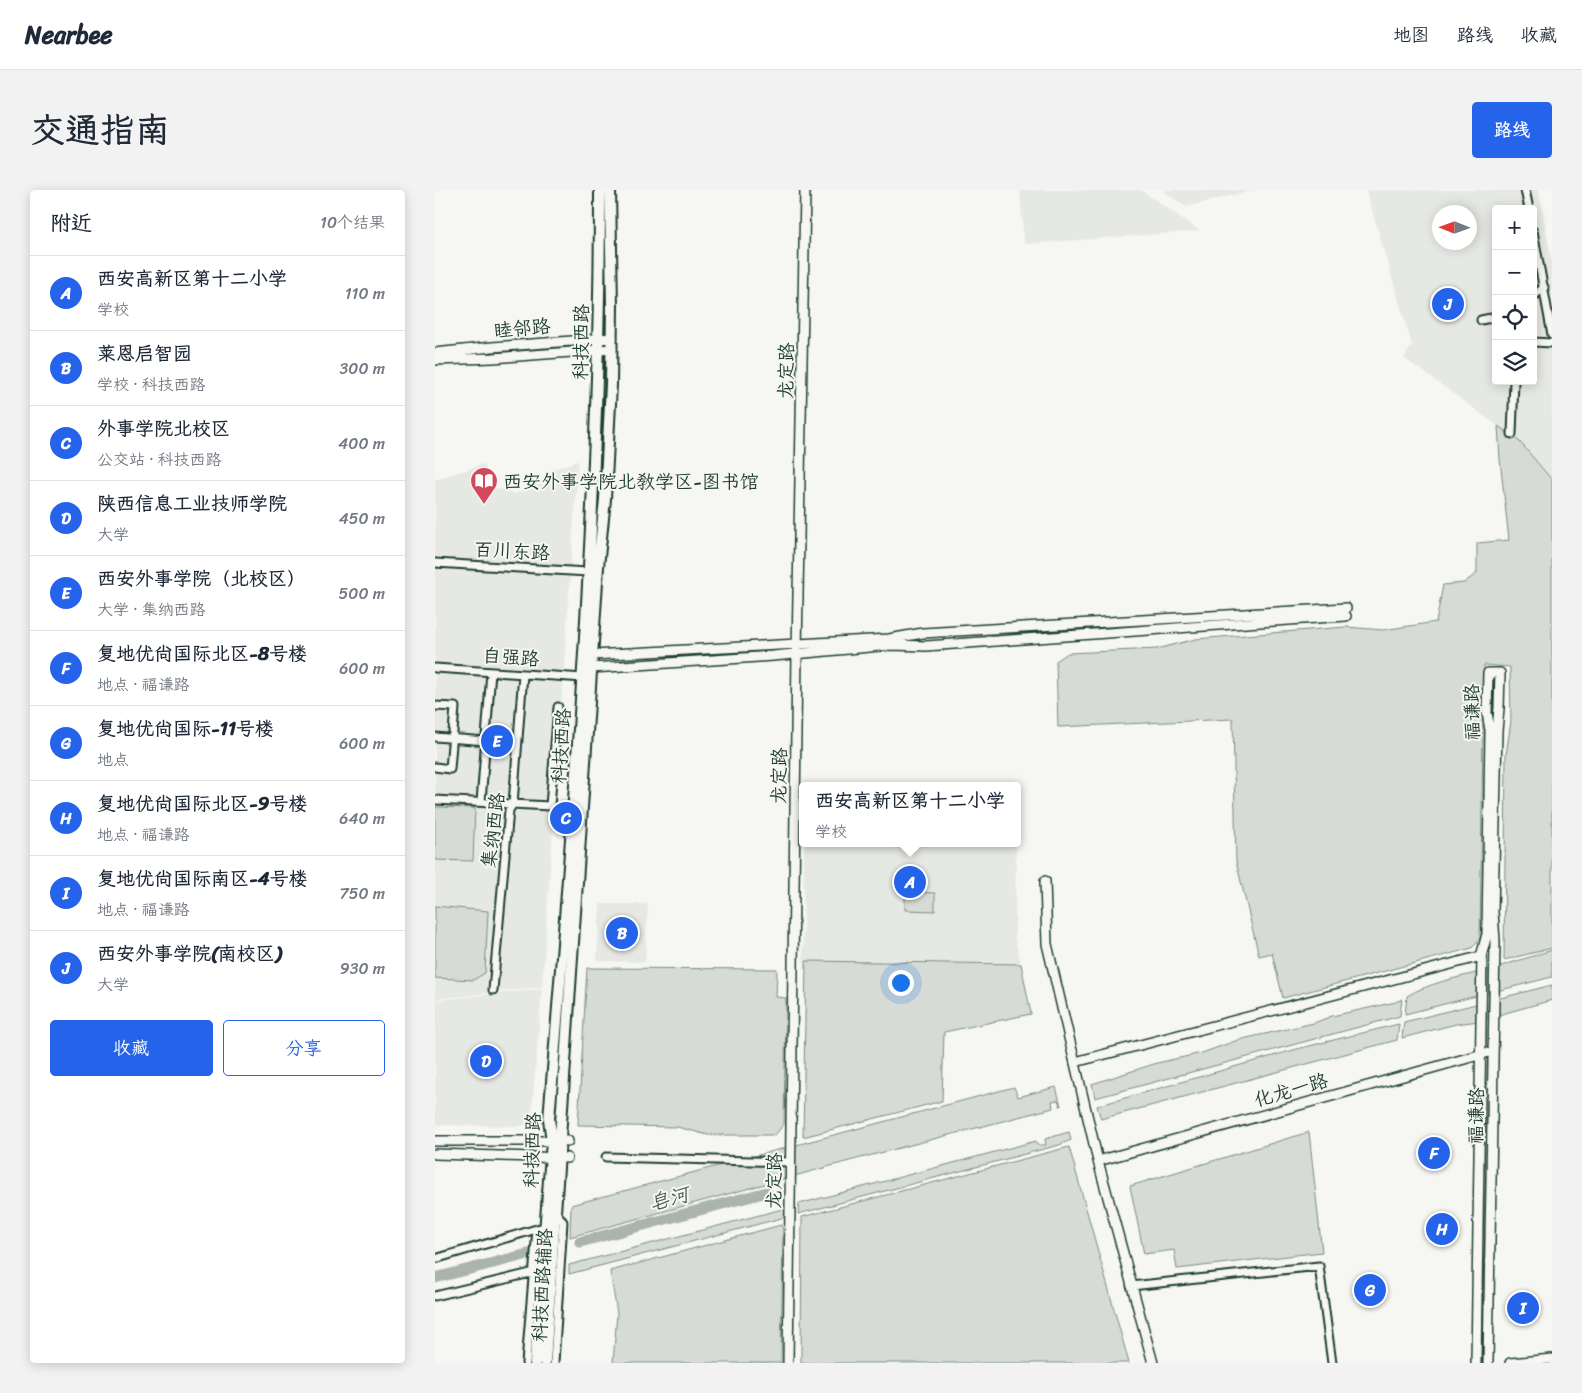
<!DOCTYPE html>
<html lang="zh">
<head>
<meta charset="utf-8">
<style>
  :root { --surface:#fff; --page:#f2f2f3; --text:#1f2937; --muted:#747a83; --line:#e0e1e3; --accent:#2563eb }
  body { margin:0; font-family:Sriracha,"LXGW WenKai TC",sans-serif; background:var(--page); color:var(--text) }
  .controls { position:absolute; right:15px; top:15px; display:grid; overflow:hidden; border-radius:5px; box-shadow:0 2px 12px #0003 }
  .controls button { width:45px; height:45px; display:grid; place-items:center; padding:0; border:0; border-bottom:1px solid var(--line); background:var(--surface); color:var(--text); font:25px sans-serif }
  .compass { position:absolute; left:997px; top:15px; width:45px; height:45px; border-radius:50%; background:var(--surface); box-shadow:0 2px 12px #0003; rotate:271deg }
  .you { position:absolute; left:465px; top:792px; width:18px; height:18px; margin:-12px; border:4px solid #fff; border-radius:50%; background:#1a73e8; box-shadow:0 0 0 8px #1a73e833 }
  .badge { display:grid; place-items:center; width:32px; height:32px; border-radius:50%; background:var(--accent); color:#fff; font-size:16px; font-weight:700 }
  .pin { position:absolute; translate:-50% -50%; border:2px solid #fff; box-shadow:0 1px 5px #0006 }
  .popup { position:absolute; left:364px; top:592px; width:222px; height:65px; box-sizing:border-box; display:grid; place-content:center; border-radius:5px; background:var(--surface); filter:drop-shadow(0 1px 4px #0005); font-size:16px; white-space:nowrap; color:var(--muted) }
  .popup b { font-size:19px; color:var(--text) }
  .popup::after { content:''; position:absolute; left:50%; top:100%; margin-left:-10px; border:10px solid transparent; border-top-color:var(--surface) }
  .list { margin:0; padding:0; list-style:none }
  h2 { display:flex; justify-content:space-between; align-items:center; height:65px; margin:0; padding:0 20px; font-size:21px }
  h2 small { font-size:16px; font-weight:400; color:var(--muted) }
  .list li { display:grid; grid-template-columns:32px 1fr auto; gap:15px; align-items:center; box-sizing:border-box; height:75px; padding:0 20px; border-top:1px solid var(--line) }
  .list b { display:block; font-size:19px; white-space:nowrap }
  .list p { margin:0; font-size:16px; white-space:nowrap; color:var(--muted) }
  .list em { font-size:16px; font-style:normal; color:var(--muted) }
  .actions { display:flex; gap:10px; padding:15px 20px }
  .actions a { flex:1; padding:11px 0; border:1px solid var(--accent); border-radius:5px; text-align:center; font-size:18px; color:var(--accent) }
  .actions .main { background:var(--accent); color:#fff }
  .icon { flex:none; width:28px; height:28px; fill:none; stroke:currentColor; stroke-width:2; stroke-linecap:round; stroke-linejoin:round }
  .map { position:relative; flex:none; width:1117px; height:1173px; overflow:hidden; border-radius:5px }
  header { display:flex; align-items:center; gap:30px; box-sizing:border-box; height:70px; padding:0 25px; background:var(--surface); border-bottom:1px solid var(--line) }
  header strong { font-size:24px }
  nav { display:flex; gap:28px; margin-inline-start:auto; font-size:18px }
  .intro { display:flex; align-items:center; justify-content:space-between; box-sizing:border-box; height:120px; padding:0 30px }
  h1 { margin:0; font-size:35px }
  .button { padding:12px 22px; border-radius:5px; background:var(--accent); color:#fff; font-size:18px; font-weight:700 }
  main { display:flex; gap:30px; padding:0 30px }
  aside { flex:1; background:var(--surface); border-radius:5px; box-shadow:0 2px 12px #0003 }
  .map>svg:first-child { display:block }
  .built { fill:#e6e8e4; fill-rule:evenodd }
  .green { fill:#d6dbd6; stroke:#7a8c85 }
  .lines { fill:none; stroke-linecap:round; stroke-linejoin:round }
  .river { stroke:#aab3ae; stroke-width:11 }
  .street-casing { stroke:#1f3d34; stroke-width:11 }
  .secondary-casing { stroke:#1f3d34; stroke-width:12 }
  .primary-casing { stroke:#1f3d34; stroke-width:14 }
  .street { stroke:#f6f6f2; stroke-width:7 }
  .secondary { stroke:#f6f6f2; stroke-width:9 }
  .primary { stroke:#f6f6f2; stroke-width:10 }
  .labels { text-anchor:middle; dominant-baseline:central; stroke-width:4; stroke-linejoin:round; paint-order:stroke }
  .street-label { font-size:19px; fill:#1f3d34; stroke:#f6f6f2 }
  .poi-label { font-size:19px; fill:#1f3d34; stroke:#f6f6f2; text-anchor:start }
  .water-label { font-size:20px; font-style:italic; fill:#425a52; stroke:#f6f6f2 }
</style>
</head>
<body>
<header>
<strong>Nearbee</strong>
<nav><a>地图</a><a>路线</a><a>收藏</a></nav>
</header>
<div class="intro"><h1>交通指南</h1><a class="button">路线</a></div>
<main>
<aside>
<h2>附近<small>10个结果</small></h2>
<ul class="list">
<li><span class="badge">A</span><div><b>西安高新区第十二小学</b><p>学校</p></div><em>110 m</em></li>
<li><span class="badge">B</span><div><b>莱恩启智园</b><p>学校 · 科技西路</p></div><em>300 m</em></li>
<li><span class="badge">C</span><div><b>外事学院北校区</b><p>公交站 · 科技西路</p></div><em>400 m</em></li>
<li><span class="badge">D</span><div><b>陕西信息工业技师学院</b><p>大学</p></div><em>450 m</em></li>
<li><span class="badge">E</span><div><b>西安外事学院（北校区）</b><p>大学 · 集纳西路</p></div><em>500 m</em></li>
<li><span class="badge">F</span><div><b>复地优尚国际北区-8号楼</b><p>地点 · 福谦路</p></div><em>600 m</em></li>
<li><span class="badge">G</span><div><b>复地优尚国际-11号楼</b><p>地点</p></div><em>600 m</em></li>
<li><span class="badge">H</span><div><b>复地优尚国际北区-9号楼</b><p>地点 · 福谦路</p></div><em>640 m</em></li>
<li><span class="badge">I</span><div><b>复地优尚国际南区-4号楼</b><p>地点 · 福谦路</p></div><em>750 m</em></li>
<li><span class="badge">J</span><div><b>西安外事学院(南校区)</b><p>大学</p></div><em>930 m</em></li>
</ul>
<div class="actions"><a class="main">收藏</a><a>分享</a></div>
</aside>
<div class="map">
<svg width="1117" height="1173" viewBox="0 0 1117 1173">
  <rect width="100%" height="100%" fill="#f6f6f2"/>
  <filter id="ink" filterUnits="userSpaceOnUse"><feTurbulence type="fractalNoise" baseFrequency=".02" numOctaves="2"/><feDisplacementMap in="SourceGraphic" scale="10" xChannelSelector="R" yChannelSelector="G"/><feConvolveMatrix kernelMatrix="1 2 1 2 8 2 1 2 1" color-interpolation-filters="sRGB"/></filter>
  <g filter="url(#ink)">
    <!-- built -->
    <path class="built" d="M585,0H706L765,41L589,54Z
      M727,0H819L751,17Z
      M931,0H1104L1117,73V290L1084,251L969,168L977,155ZM1061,19H1098V191H1061ZM1004,22H1034V52H1004Z
      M143,271L107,797L0,809V290L49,274L56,297L80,304L116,291L113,281Z
      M369,653H581L580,749L586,774L368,771Z
      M165,714H213L210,772L162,771Z
      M107,799L96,931L87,936L0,935V810Z"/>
    <!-- green -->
    <path class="green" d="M1063,236L1084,251L1117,290V758L1069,770L1071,565L1076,531L1075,477L1049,475L1045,748L1037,758L848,808L837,763L824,766L801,671L798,529L623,537L621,471L633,463L722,459L761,449L911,437L948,440L1001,432L1008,395L1029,393L1042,383V353L1074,350L1065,269Z
      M0,617L40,618L38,671L0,670Z
      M470,702L500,703V721L470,720Z
      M0,716L53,721L50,783L38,790L0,788Z
      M1117,760V787L1050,804V781Z
      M371,771L586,774L596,824L509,842L507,911L368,947Z
      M152,778L342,779L341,807L351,808L349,934L340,945H273L242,937L143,935Z
      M1045,782V805L970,824L972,806C994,793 1021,788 1045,782Z
      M1117,795V810L1049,829L1050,812Z
      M967,809L965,826L660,908L657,894L722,873L767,863L803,850L879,833L897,826L961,812Z
      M1045,813L1044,831L1021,834L967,848L969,832Z
      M964,834L962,850L666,929L662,916L862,859Z
      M579,897L583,907L621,897L626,916H625L623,910L617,911L618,918L418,970L135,1047L136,1015Z
      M634,942L636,950L624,955L363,1024L364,1014L601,951L602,955H611L610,949Z
      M874,942L887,1062L742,1079L739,1060L709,1064L695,996Z
      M634,957L694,1173H366L367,1027Z
      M359,1016L358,1025L134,1084V1075Z
      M346,1035L348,1040L346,1173H178L182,1123L175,1081Z"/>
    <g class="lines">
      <!-- river -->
      <path class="river" d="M145,1052L332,1002
        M0,1088L93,1064"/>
      <defs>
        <path id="street" d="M1090,0L1094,19
          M1098,41L1117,145
          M1098,107L1109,97
          M1046,130L1061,127
          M1098,152L1117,153
          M1077,244L1079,191
          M0,373L153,382
          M0,478L149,488
          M0,516L20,517L15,579L0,577
          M0,547L51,551
          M0,610L115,616L123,517
          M46,612L56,482
          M58,800L74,620L78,614L88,484
          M171,967L355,972
          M0,1069L105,1038
          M696,1096L884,1076L897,1173
          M0,1106L100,1082
          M91,1173L102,1039
          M119,1173L128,1032L121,1022"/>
        <path id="secondary" d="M0,163L57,157L177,148
          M0,170L58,168L177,159
          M157,465L454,449L488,443L911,418
          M157,478L338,466L456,455L491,456L911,426
          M610,691L612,754L663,971L718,1173
          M640,872L1047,766
          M0,951H133
          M0,964L132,968
          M663,971L1051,863
          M353,1173L362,463L370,0
          M1041,1173L1047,763L1052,744L1055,540L1052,523L1053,483H1065L1064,518L1062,541L1058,722L1060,751L1053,1173
          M1075,1173L1117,1169"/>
        <path id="primary" d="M100,1173L117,951L114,929C139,620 165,311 165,0
          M110,1173L163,377L170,309L176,195L177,116L175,0"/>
      </defs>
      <!-- street casing -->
      <use href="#street" class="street-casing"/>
      <!-- secondary casing -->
      <use href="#secondary" class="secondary-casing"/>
      <!-- primary casing -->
      <use href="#primary" class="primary-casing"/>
      <!-- street -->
      <use href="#street" class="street"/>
      <!-- secondary -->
      <use href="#secondary" class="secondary"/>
      <!-- primary -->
      <use href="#primary" class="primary"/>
    </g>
  </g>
  <!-- icons -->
  <defs>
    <symbol id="library-pin" viewBox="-11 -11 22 30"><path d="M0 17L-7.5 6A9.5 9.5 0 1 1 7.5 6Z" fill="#d1495b" stroke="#f6f6f2"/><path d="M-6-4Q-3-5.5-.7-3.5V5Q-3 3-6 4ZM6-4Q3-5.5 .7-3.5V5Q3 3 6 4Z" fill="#fff"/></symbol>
  </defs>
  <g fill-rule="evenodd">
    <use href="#library-pin" x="33" y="275" width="32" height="43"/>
  </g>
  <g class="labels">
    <!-- street labels -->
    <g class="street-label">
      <text transform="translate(87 138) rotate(-5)">睦邻路</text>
      <text transform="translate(146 152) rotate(-89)">科技西路</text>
      <text transform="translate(351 181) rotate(-89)">龙定路</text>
      <text transform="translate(77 361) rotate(3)">百川东路</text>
      <text transform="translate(76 467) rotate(4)">自强路</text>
      <text transform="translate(1037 522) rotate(-91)">福谦路</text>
      <text transform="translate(126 556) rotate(-86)">科技西路</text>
      <text transform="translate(344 586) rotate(-89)">龙定路</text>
      <text transform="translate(58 640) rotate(-83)">集纳西路</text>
      <text transform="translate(856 900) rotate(-16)">化龙一路</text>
      <text transform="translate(1041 926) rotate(-89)">福谦路</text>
      <text transform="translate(97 960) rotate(-88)">科技西路</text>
      <text transform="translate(339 991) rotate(-89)">龙定路</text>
      <text transform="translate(107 1095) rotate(-87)">科技西路辅路</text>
    </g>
    <!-- poi labels -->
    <g class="poi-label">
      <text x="68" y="291">西安外事学院北教学区-图书馆</text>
    </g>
    <!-- water labels -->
    <g class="water-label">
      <text transform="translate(234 1009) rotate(-15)">皂河</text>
    </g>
  </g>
</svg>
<div class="controls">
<button>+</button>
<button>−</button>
<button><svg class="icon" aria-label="locate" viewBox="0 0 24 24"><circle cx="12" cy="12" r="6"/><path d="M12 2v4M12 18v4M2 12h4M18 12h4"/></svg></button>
<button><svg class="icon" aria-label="layers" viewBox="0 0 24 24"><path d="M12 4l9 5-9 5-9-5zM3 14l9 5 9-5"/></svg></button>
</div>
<svg class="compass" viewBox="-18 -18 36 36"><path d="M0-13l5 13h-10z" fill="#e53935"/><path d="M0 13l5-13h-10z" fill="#747a83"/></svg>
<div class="you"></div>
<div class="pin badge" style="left:475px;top:692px">A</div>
<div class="popup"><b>西安高新区第十二小学</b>学校</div>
<div class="pin badge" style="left:187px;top:743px">B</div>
<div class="pin badge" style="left:131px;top:628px">C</div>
<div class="pin badge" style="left:51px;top:871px">D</div>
<div class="pin badge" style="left:62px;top:551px">E</div>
<div class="pin badge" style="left:999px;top:963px">F</div>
<div class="pin badge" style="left:935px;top:1100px">G</div>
<div class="pin badge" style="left:1007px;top:1039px">H</div>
<div class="pin badge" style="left:1088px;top:1118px">I</div>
<div class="pin badge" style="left:1013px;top:114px">J</div>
</div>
</main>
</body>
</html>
